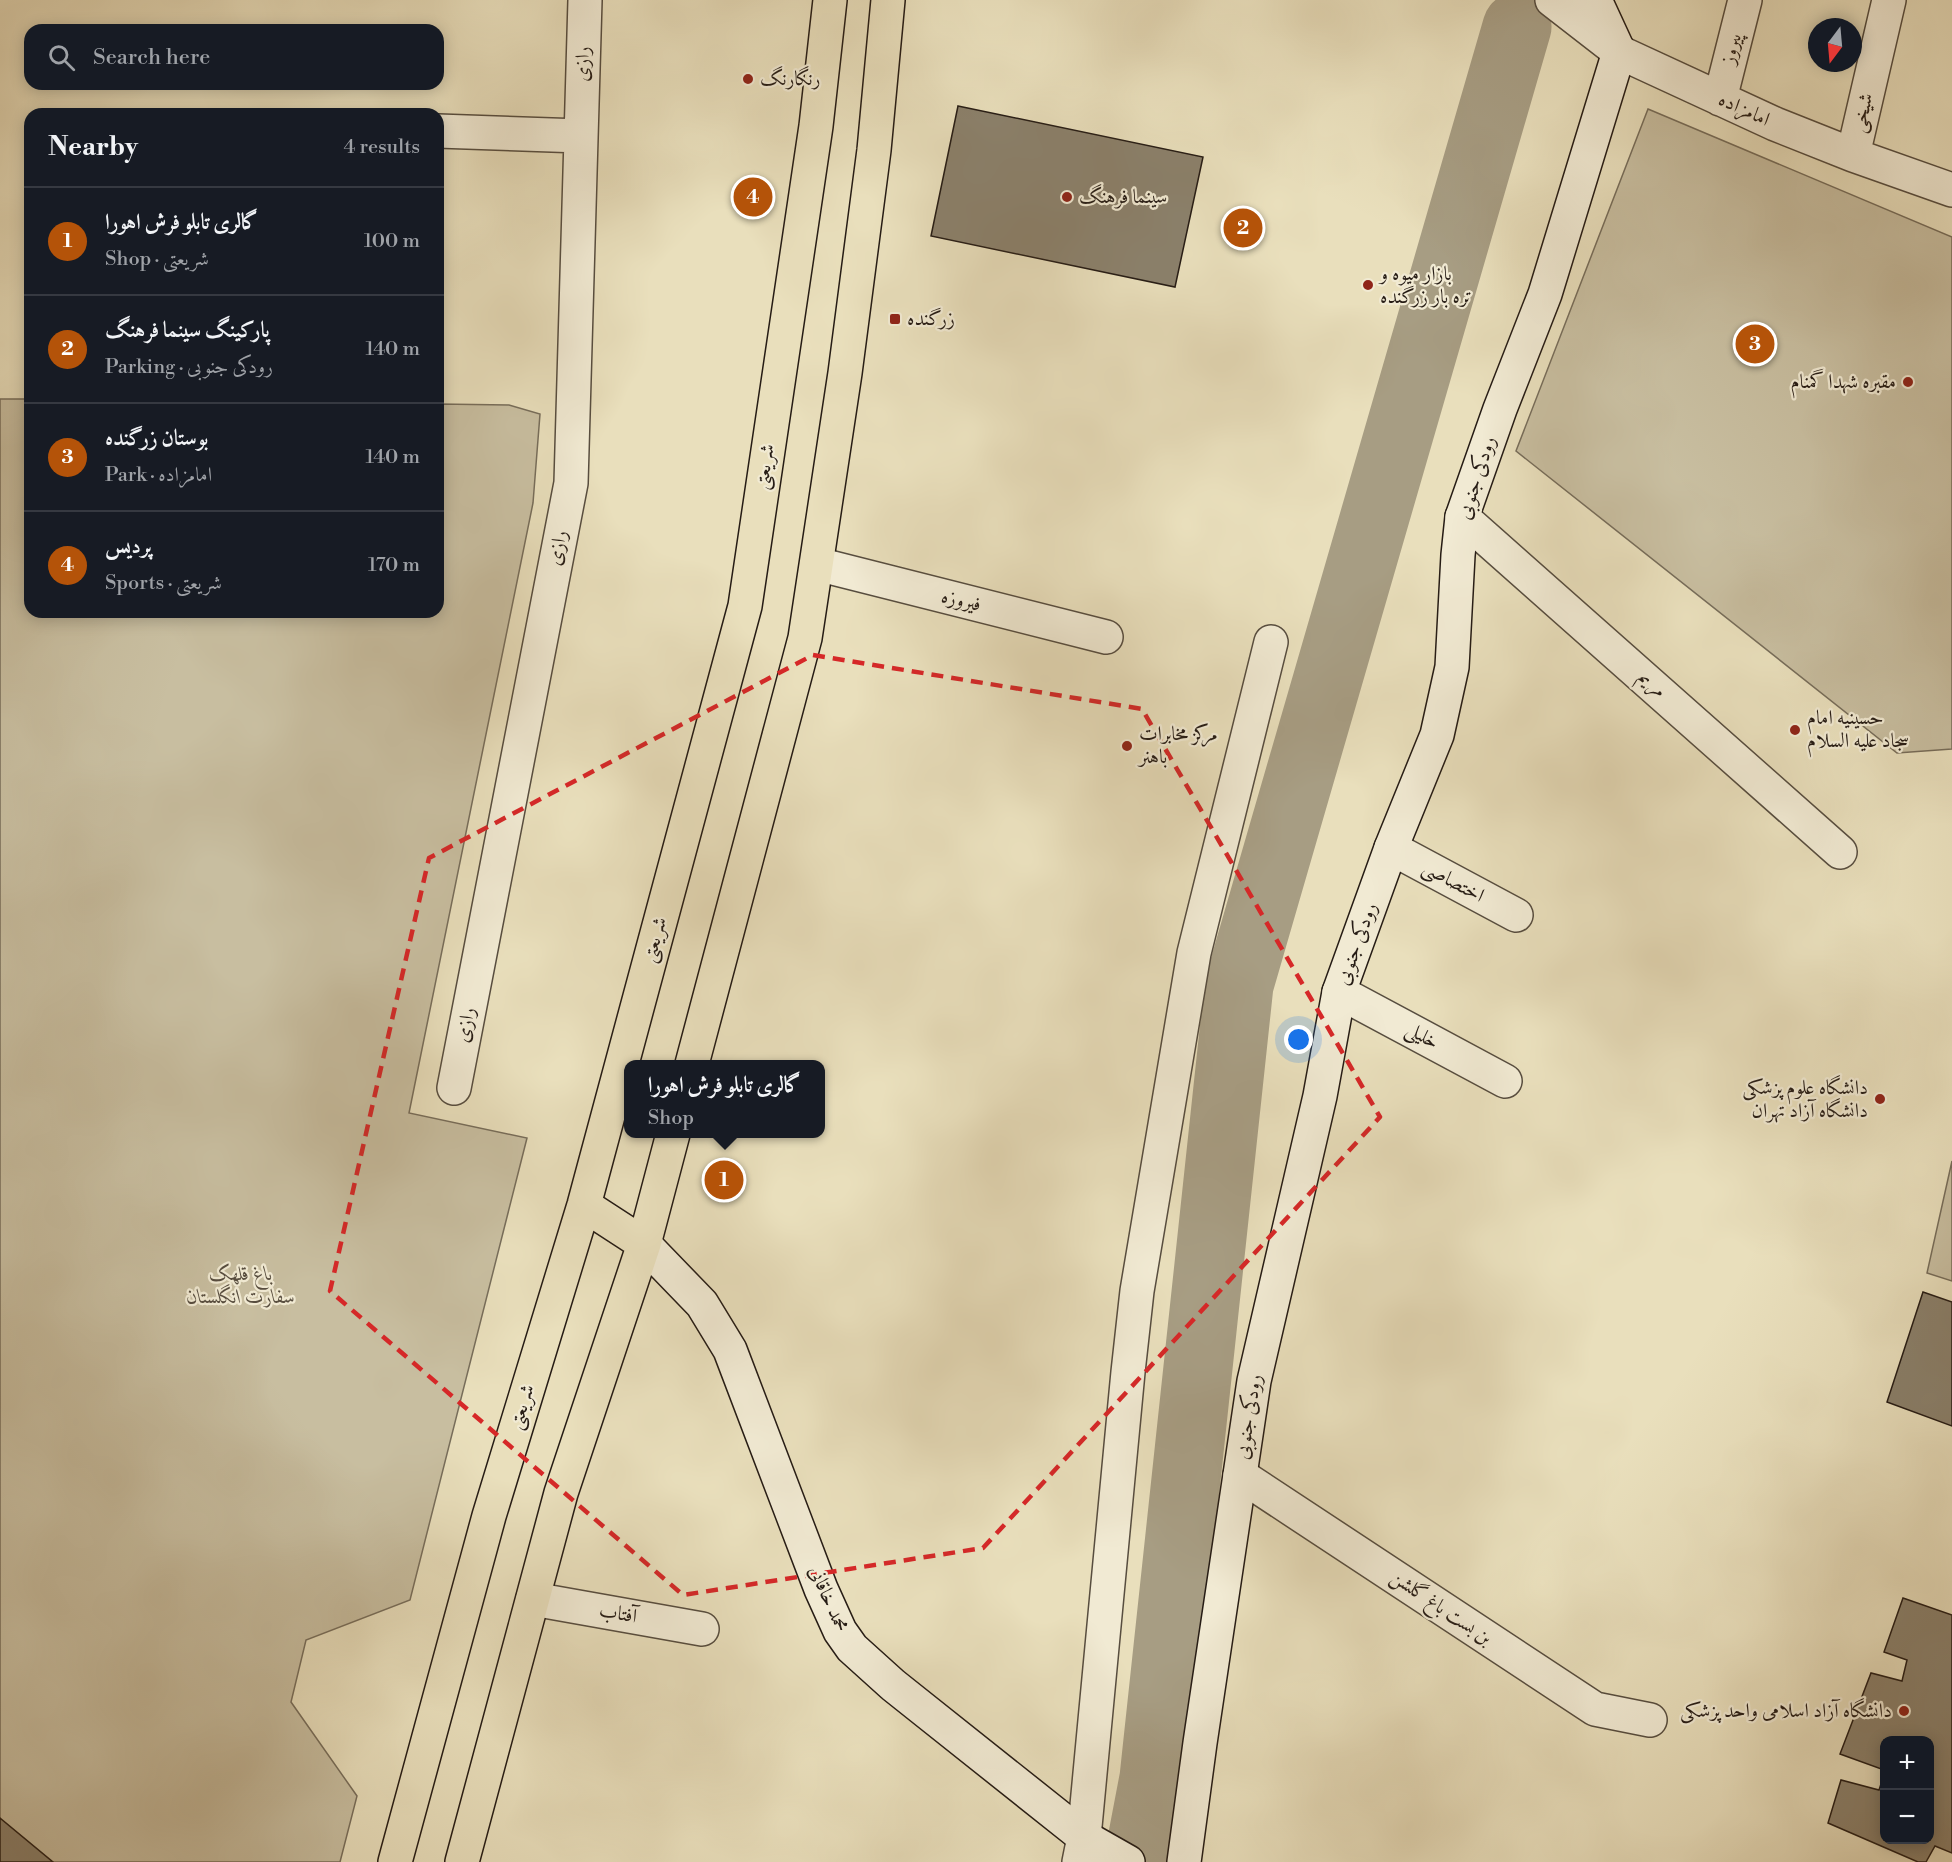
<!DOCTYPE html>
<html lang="en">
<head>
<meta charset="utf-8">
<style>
  :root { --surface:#171b24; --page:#20242c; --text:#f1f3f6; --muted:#9ea1a6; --line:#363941; --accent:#b45309 }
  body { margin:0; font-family:"Libre Bodoni",Amiri,serif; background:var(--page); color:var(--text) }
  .controls { position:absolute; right:18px; bottom:18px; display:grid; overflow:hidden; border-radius:12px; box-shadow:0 3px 15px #0003 }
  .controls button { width:54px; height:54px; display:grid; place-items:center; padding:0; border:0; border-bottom:2px solid var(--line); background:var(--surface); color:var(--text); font:30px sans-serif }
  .compass { position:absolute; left:1808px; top:18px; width:54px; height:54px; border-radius:50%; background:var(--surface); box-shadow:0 3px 15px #0003; rotate:196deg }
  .you { position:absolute; left:1299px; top:1040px; width:21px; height:21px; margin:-15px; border:4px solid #fff; border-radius:50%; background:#1a73e8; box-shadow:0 0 0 9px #1a73e833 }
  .badge { display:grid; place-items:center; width:39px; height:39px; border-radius:50%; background:var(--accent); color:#fff; font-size:20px; font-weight:700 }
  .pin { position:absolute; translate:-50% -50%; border:3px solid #fff; box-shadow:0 2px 6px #0006 }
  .popup { position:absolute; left:624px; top:1060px; width:201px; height:78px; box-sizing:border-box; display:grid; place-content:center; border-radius:12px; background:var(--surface); filter:drop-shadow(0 2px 4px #0005); font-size:20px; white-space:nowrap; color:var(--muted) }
  .popup b { font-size:22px; color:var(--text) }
  .popup::after { content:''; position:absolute; left:50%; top:100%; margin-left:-12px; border:12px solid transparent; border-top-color:var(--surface) }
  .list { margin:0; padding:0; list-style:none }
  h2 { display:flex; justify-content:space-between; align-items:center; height:78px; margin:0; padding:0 24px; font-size:26px }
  h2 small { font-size:20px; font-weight:400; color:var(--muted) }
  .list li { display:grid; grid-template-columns:39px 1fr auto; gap:18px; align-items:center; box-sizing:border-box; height:108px; padding:0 24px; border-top:2px solid var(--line) }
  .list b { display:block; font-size:22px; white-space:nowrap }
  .list p { margin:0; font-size:20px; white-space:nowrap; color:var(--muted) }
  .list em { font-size:20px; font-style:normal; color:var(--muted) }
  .icon { flex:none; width:33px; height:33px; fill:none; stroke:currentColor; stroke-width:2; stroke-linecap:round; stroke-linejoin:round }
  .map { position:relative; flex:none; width:1952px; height:1862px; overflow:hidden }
  .search { position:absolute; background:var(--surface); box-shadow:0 3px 15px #0003; left:24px; top:24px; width:420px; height:66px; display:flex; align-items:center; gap:15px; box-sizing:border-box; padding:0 21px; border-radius:18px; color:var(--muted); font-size:22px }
  .panel { position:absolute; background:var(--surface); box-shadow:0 3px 15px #0003; left:24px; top:108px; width:420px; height:510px; border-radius:18px }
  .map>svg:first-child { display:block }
  .green { fill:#c8bea0; stroke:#776d5a; stroke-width:1.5 }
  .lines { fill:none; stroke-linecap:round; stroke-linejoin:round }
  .river { stroke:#a79d83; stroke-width:69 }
  .building { fill:#8b816c; stroke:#261c15; stroke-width:1.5 }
  .street-casing { stroke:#574d3f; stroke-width:36 }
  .secondary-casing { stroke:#261c15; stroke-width:36 }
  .primary-casing { stroke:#261c15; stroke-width:36 }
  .street { stroke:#f1ead3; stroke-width:33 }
  .secondary { stroke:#f1ead3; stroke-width:33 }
  .primary { stroke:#e9dfbc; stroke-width:33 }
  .marked { fill:none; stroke:#d62828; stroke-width:4.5; stroke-dasharray:12 8; stroke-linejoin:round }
  .poi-dot { fill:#8f2418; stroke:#f1ead3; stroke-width:2 }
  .labels { text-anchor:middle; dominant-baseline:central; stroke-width:4.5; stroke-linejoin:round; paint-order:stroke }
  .street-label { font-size:20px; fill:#261c15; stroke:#f1ead3 }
  .poi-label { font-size:20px; fill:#261c15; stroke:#f1ead3; text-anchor:start }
  .park-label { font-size:20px; font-style:italic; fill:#574d3f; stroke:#f1ead3 }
</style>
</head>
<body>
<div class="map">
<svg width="1952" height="1862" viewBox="0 0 1952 1862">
  <rect width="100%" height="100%" fill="#e9dfbc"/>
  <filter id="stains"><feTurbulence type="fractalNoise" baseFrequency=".00333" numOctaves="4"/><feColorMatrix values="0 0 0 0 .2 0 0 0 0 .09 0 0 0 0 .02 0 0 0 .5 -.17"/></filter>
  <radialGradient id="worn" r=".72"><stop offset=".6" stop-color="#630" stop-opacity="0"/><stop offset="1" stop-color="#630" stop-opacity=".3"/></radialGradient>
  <!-- green -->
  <path class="green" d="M1648,109L1952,237V749L1897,753L1516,451Z
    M0,399H30V612H438V404L509,405L540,414L533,503L409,1113L527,1138L410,1600L306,1640L291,1702L357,1796L340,1862H0Z
    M1952,1161V1281L1927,1273Z"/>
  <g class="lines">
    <!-- river -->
    <path class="river" d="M1138,1862L1154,1778L1239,985L1517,27"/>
  </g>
  <!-- building -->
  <path class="building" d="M958,106L1203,157L1175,287L931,236Z
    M1923,1292L1952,1302V1426L1887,1402Z
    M1903,1598L1952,1615V1853L1935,1846L1926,1862H1918L1828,1823L1841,1780L1879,1790L1884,1775V1840H1930V1740H1884V1770L1840,1754L1871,1673L1902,1681L1907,1660L1884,1652Z
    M0,1818L53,1862H0Z"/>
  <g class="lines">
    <defs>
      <path id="street" d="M1552,0L1619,52L1775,124L1853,155L1952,190
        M1720,99L1745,0
        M438,131L581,136
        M1853,155L1889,0
        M1462,517L1840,852
        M817,564L1106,637
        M1391,848L1516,915
        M1339,992L1505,1081
        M454,1088L571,483L585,0
        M1240,1475L1595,1709L1650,1720
        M533,1599L702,1629
        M1079,1862L1084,1837L1128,1372L1137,1291L1194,953L1271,642"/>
      <path id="secondary" d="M644,1244L702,1304L730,1350L821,1589L840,1631L852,1648L893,1685L1084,1837L1128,1862
        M1184,1862L1200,1743L1254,1381L1320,1096L1339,992L1391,848L1437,735L1452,667L1458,555L1462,517L1500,409L1545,294L1619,52L1595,0"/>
      <path id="primary" d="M692,1064L805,638L845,373L874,150L888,0
        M584,1205L644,1244
        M395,1862L489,1516L584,1205L745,606L816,126L830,0
        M462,1862L561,1493L644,1244L673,1134"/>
    </defs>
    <!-- street casing -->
    <use href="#street" class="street-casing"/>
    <!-- secondary casing -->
    <use href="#secondary" class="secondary-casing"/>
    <!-- primary casing -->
    <use href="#primary" class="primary-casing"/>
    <!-- street -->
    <use href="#street" class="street"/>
    <!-- secondary -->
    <use href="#secondary" class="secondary"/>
    <!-- primary -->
    <use href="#primary" class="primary"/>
  </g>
  <!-- marked area -->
  <path class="marked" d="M813,655L1142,709L1380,1117L983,1548L683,1595L330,1291L429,858Z"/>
  <!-- markers -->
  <g class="poi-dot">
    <circle cx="748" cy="79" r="6"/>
    <circle cx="1067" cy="197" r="6"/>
    <circle cx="1368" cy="285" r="6"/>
    <rect x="889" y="313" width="12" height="12" rx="3"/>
    <circle cx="1908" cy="382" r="6"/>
    <circle cx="1795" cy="730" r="6"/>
    <circle cx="1127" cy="746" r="6"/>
    <circle cx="1880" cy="1099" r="6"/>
    <circle cx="1904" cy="1711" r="6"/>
  </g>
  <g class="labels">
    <!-- street labels -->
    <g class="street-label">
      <text transform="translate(1732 49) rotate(-76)">پیروز</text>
      <text transform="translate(583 64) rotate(-88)">رازی</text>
      <text transform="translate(1744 110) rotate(25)">امامزاده</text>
      <text transform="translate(1863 113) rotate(-77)">شیخی</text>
      <text transform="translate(765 467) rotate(-82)">شریعتی</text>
      <text transform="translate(1477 478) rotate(-72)">رودکی جنوبی</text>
      <text transform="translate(558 548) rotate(-79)">رازی</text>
      <text transform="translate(961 601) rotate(14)">فیروزه</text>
      <text transform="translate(1652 684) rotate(41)">مریم</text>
      <text transform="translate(1453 882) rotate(28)">اختصاصی</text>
      <text transform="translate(655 940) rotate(-75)">شریعتی</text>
      <text transform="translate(1357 944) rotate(-70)">رودکی جنوبی</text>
      <text transform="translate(466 1025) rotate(-79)">رازی</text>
      <text transform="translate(1422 1036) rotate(28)">خلیلی</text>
      <text transform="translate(522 1407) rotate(-73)">شریعتی</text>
      <text transform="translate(1249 1417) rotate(-81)">رودکی جنوبی</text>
      <text transform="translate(828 1599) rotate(66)">محمد خاقانی</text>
      <text transform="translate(1441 1608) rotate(34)">بن بست باغ گلشن</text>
      <text transform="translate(618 1614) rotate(10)">آفتاب</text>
    </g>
    <!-- poi labels -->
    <g class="poi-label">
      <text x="760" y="79">رنگارنگ</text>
      <text x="1079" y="197">سینما فرهنگ</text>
      <text x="1380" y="274">بازار میوه و<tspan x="1380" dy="23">تره بار زرگنده</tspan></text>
      <text x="907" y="319">زرگنده</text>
      <text x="1896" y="382" text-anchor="end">مقبره شهدا گمنام</text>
      <text x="1807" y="718">حسینیه امام<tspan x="1807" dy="23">سجاد علیه السلام</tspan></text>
      <text x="1139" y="734">مرکز مخابرات<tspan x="1139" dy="23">باهنر</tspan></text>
      <text x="1868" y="1088" text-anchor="end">دانشگاه علوم پزشکی<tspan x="1868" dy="23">دانشگاه آزاد تهران</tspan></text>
      <text x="1892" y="1711" text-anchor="end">دانشگاه آزاد اسلامی واحد پزشکی</text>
    </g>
    <!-- park labels -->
    <g class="park-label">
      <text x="241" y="1274">باغ قلهک<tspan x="241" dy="23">سفارت انگلستان</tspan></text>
    </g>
  </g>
  <rect width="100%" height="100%" filter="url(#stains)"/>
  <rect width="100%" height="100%" fill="url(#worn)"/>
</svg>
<div class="controls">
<button>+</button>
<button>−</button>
</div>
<svg class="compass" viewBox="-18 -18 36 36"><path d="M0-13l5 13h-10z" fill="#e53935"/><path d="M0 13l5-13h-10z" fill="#9ea1a6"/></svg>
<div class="you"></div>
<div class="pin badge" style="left:724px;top:1180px">1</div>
<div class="popup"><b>گالری تابلو فرش اهورا</b>Shop</div>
<div class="pin badge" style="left:1243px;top:228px">2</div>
<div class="pin badge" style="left:1755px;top:344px">3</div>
<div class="pin badge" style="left:753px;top:197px">4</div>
<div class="search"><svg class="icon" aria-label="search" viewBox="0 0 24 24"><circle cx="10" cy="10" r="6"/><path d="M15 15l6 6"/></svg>Search here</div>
<section class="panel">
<h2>Nearby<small>4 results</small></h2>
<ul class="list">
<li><span class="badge">1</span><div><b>گالری تابلو فرش اهورا</b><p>Shop · شریعتی</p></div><em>100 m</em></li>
<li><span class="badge">2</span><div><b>پارکینگ سینما فرهنگ</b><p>Parking · رودکی جنوبی</p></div><em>140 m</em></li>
<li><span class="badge">3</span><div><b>بوستان زرگنده</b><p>Park · امامزاده</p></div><em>140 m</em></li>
<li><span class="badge">4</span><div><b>پردیس</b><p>Sports · شریعتی</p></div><em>170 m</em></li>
</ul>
</section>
</div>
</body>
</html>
